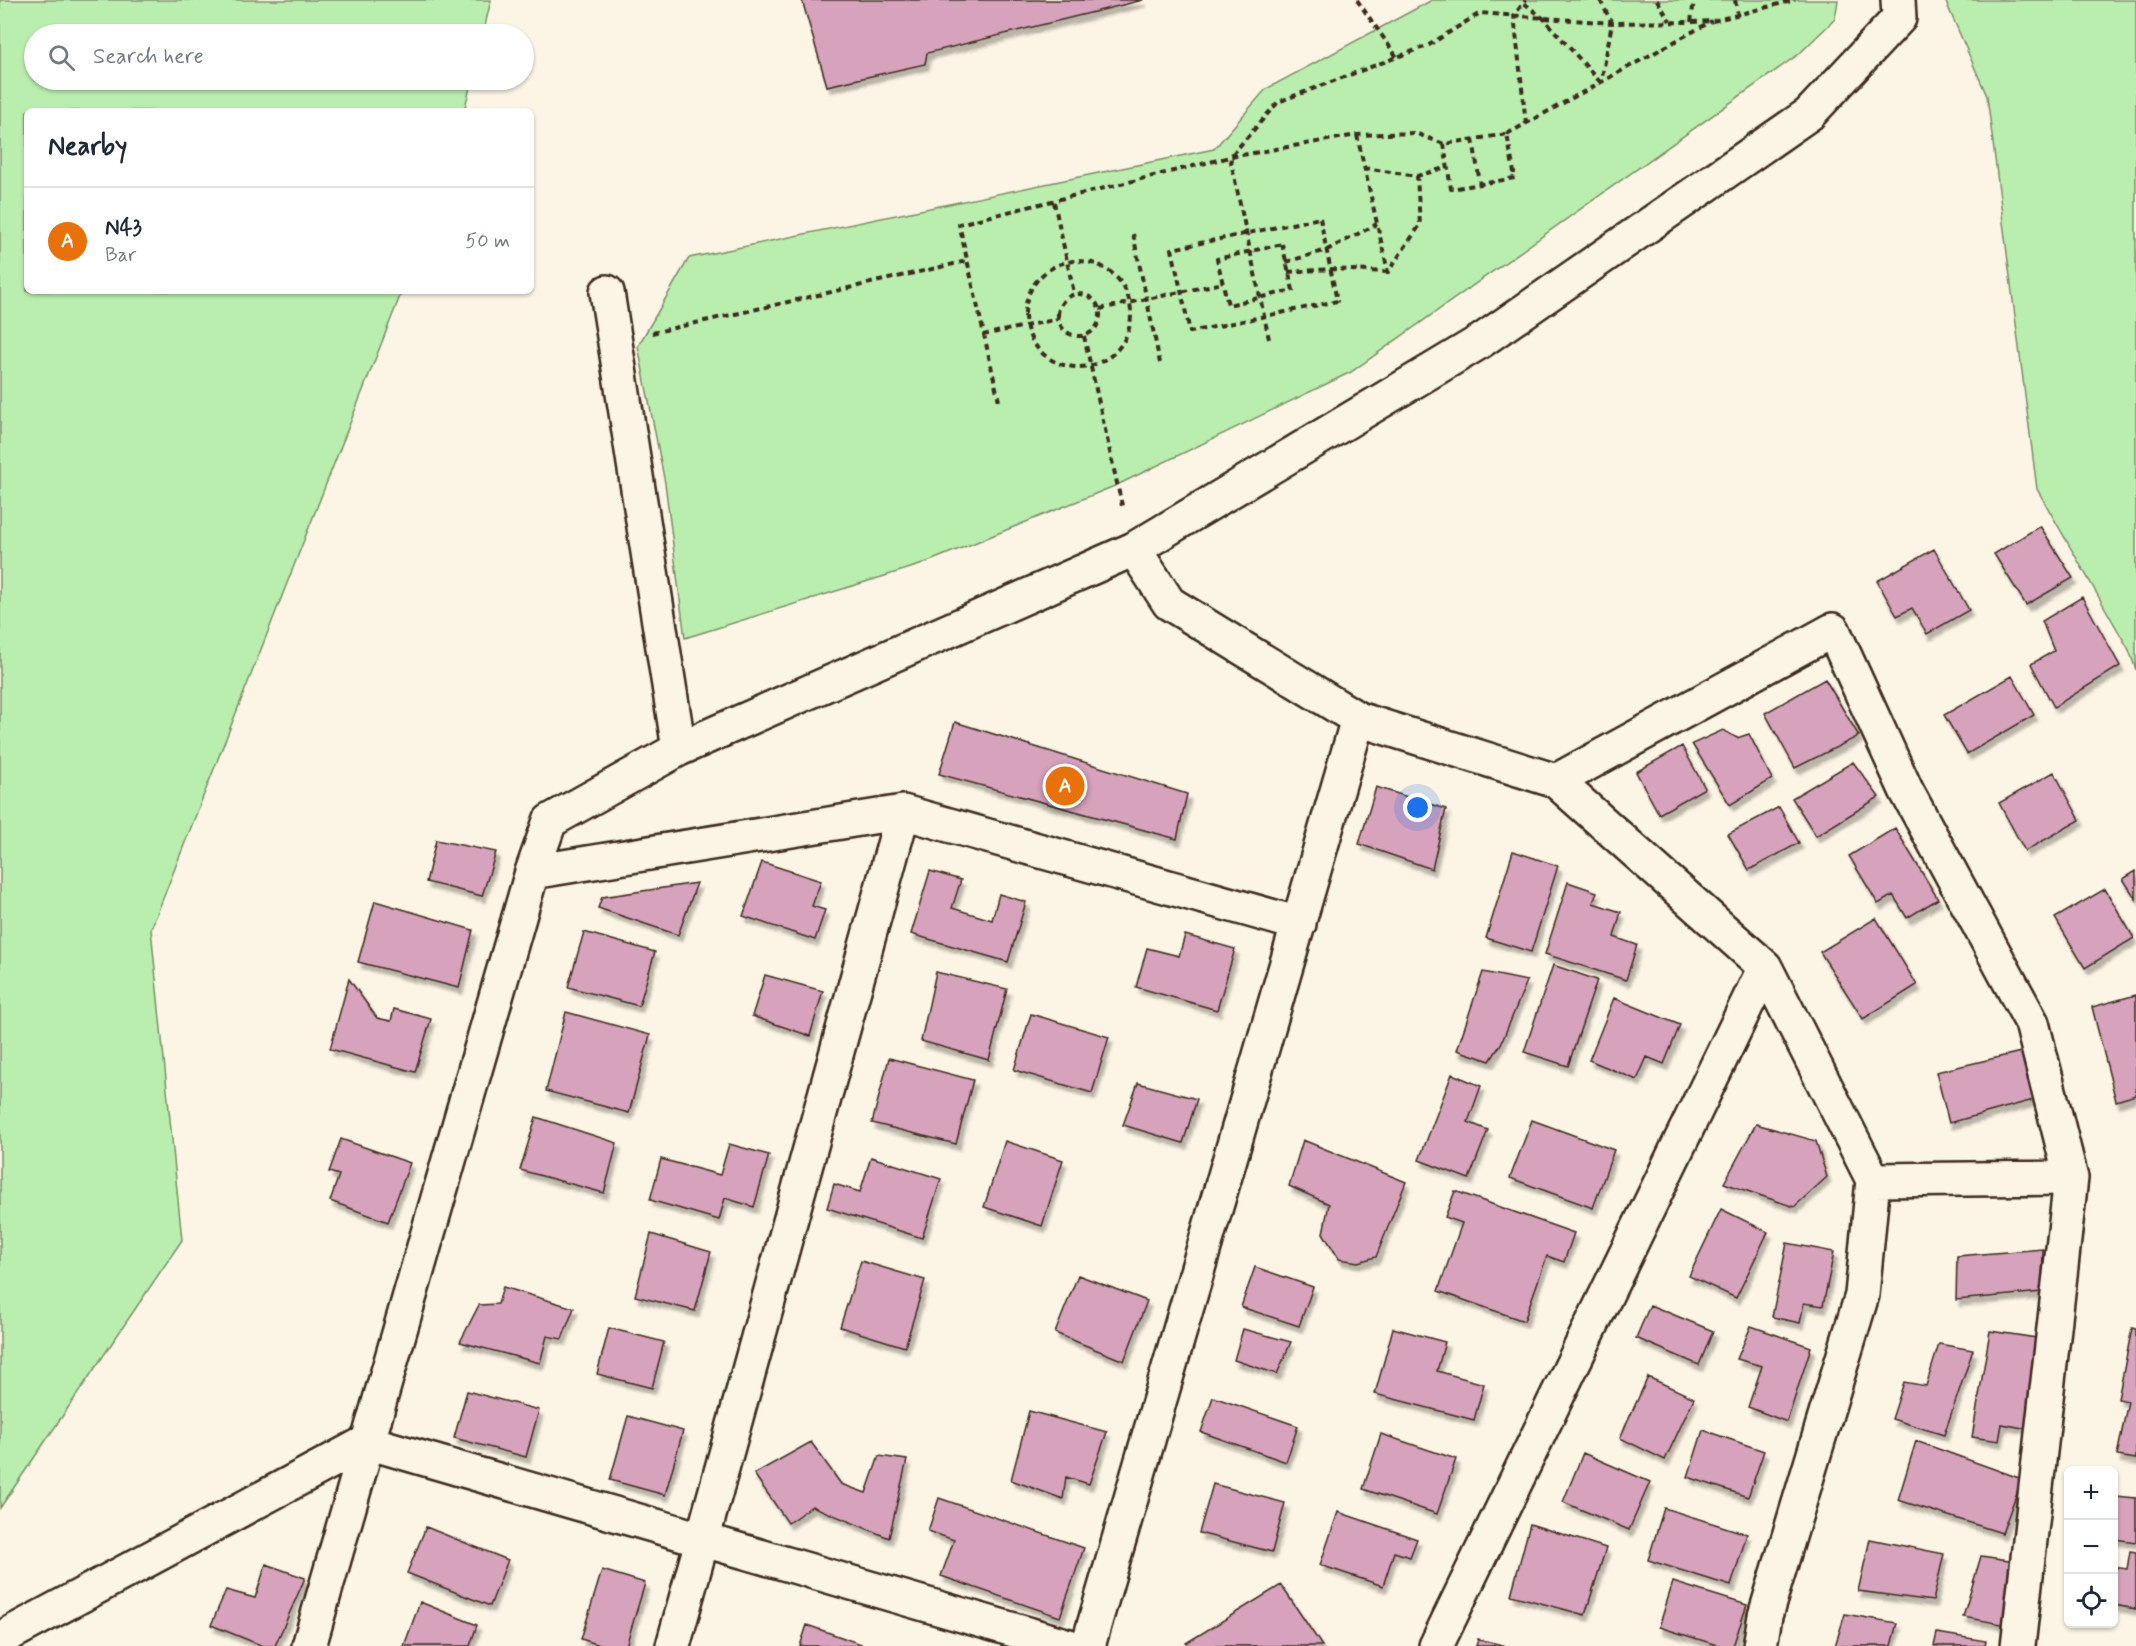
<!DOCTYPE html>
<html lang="en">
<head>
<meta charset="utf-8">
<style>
  :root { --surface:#fff; --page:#f6f6f7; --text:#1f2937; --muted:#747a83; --line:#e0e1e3; --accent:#0b8043 }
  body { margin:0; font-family:Mynerve,sans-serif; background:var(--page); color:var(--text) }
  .controls { position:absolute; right:18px; bottom:18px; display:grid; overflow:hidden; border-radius:9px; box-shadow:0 2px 4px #0004 }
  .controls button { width:54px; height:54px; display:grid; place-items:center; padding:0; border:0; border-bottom:2px solid var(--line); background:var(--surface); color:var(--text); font:30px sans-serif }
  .you { position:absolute; left:1418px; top:808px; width:21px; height:21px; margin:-15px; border:4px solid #fff; border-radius:50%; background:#1a73e8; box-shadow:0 0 0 9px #1a73e833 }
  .badge { display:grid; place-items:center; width:39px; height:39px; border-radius:50%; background:var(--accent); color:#fff; font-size:20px; font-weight:700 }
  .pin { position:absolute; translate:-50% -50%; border:3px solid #fff; box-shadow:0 2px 6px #0006 }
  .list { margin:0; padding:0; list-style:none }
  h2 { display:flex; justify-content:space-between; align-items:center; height:78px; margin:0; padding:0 24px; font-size:26px }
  h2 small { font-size:20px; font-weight:400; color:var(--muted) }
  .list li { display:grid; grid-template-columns:39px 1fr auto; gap:18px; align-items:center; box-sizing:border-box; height:108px; padding:0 24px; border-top:2px solid var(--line) }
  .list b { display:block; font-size:22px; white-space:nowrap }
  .list p { margin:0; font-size:20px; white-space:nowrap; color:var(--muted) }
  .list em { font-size:20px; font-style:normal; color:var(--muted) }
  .icon { flex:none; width:33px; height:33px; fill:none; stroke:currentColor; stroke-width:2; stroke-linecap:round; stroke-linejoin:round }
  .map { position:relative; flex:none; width:2136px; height:1646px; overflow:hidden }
  .search { position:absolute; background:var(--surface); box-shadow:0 2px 4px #0004; left:24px; top:24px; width:510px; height:66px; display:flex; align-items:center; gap:15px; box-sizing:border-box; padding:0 21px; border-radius:33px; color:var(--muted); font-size:22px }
  .panel { position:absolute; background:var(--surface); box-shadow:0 2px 4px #0004; left:24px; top:108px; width:510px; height:186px; border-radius:9px }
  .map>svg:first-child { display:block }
  .green { fill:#baeeaf; stroke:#7a8c66; stroke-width:1.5 }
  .building { fill:#d6a2bc; stroke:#3b2a1e; stroke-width:1.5; filter:url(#shadow) }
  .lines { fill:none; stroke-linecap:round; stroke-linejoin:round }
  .minor-casing { stroke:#3b2a1e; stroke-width:38 }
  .path { stroke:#3b2a1e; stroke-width:4; stroke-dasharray:6 4.5; stroke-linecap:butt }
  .minor { stroke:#fcf5e5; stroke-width:33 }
</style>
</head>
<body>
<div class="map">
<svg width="2136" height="1646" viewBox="0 0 2136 1646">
  <defs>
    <filter id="shadow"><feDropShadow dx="3.5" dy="6" stdDeviation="1.5" flood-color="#0004"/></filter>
  </defs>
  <rect width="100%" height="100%" fill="#fcf5e5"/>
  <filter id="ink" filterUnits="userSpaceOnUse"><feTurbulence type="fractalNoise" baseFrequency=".0167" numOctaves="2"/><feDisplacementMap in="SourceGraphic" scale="12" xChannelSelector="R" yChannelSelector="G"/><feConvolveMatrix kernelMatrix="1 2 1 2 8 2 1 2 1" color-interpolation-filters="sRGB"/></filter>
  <g filter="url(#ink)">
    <!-- green -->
    <path class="green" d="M0,0H491L483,34H34V80H472L464,111H27V291H402L151,929L182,1240L0,1508Z
      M1432,0H1838L1835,19L1799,54L1351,372L1117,485L920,565L685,638L665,483L638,346L689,258L1214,149L1266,89Z
      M1945,0H2136V670L2129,650L2037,489L1987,96Z"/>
    <!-- building -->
    <path class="building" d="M802,0H1143L927,53L925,64L827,86Z
      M2040,526L2073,578L2026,605L1994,554Z
      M1934,549L1969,610L1927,634L1912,608L1897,616L1877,581Z
      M2082,597L2120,666L2054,707L2031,664L2054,651L2042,621Z
      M2012,676L2034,715L1967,754L1944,715Z
      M1825,679L1859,736L1795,768L1765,713Z
      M955,722L1187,794L1177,839L939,774Z
      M1723,730L1737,738L1749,734L1772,779L1730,805L1692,744Z
      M1682,746L1705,788L1659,814L1636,772Z
      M1853,762L1879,797L1816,836L1792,798Z
      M2054,772L2080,820L2025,851L1999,803Z
      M1376,787L1446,809L1432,869L1359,844Z
      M1779,807L1799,843L1749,870L1728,834Z
      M1895,828L1938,899L1907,918L1893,895L1878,904L1849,856Z
      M436,840L496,852L482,896L426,882Z
      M1513,851L1558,866L1531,952L1486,938Z
      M762,862L821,881L812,906L825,910L815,940L743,916Z
      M930,871L961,880L952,908L992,920L999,894L1026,902L1008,962L911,934Z
      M2136,871V899L2123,879Z
      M1568,882L1597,892L1593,903L1621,912L1614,937L1637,945L1626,980L1545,954Z
      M697,883L678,935L598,908L602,897Z
      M2105,889L2134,938L2085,968L2055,918Z
      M375,901L473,930L459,988L358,962Z
      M1876,918L1917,985L1863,1019L1820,952Z
      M584,932L655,952L639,1006L568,987Z
      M1185,935L1235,949L1217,1010L1136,987L1147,948L1179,956Z
      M1553,965L1597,980L1568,1066L1524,1052Z
      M936,972L1007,989L989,1060L921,1041Z
      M1483,972L1527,981L1501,1044L1490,1061L1457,1050Z
      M765,975L823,991L810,1036L752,1016Z
      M349,979L377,1018L391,1021L394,1009L431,1019L415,1072L330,1049Z
      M2136,995V1095L2116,1101L2092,1007Z
      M1614,998L1680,1025L1664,1064L1647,1057L1637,1080L1589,1060Z
      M566,1012L650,1035L629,1113L546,1091Z
      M1031,1014L1109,1037L1092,1093L1014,1070Z
      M2021,1052L2037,1099L1949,1123L1936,1072Z
      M889,1058L973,1080L956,1144L872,1123Z
      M1452,1074L1481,1086L1468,1122L1488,1130L1469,1179L1419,1160Z
      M1138,1083L1197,1099L1183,1143L1123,1125Z
      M536,1117L617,1143L604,1193L520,1170Z
      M1532,1120L1614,1150L1593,1208L1510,1178Z
      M1756,1124L1816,1141L1827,1177L1794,1207L1724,1183Z
      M341,1139L410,1163L388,1222L330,1201L339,1175L329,1172Z
      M1303,1140L1406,1182L1376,1257L1358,1262L1339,1259L1323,1233L1329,1204L1289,1186Z
      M1005,1141L1063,1160L1042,1226L984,1207Z
      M729,1144L769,1155L754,1207L725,1198L719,1220L650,1200L661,1159L720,1175Z
      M871,1157L941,1179L922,1238L827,1208L834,1184L860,1192Z
      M1455,1191L1574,1233L1564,1262L1547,1256L1524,1321L1438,1291L1462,1223L1445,1217Z
      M1721,1209L1768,1232L1736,1298L1689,1276Z
      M651,1234L711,1252L695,1311L635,1296Z
      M1787,1243L1834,1252L1823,1306L1804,1303L1800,1323L1772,1317Z
      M2043,1249L2042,1292L1956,1300L1957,1256Z
      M861,1261L925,1280L905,1347L840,1327Z
      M1255,1267L1313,1287L1299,1326L1241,1307Z
      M1078,1275L1147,1301L1124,1361L1055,1333Z
      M503,1287L574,1308L562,1339L547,1336L540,1363L460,1342L479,1305L498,1304Z
      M1650,1305L1713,1331L1699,1365L1636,1338Z
      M1751,1326L1811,1347L1787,1422L1748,1407L1762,1366L1737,1359Z
      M609,1328L664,1342L652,1388L597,1374Z
      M1393,1328L1445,1342L1437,1371L1484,1384L1474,1420L1375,1394Z
      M2132,1328L2136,1329V1459L2117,1456L2128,1401L2118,1399Z
      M1243,1329L1291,1342L1277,1374L1234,1360Z
      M1990,1331L2043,1339L2028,1429L2002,1424L1999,1441L1972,1437Z
      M1939,1344L1973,1350L1944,1435L1892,1419L1904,1382L1926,1386Z
      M1648,1377L1694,1398L1665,1460L1620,1438Z
      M467,1391L539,1410L526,1457L454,1438Z
      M1213,1397L1298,1426L1286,1462L1201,1432Z
      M1029,1411L1107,1432L1089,1484L1066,1477L1063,1499L1011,1480Z
      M628,1416L683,1431L665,1495L610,1480Z
      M1703,1430L1764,1451L1748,1497L1688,1477Z
      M1381,1434L1456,1459L1437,1514L1363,1489Z
      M1916,1441L2022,1479L2002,1533L1898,1500Z
      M811,1442L841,1484L866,1493L879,1456L907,1460L889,1538L812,1506L788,1523L754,1474Z
      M1583,1453L1650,1482L1629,1530L1563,1502Z
      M1213,1484L1285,1503L1272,1552L1199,1533Z
      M2116,1496L2136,1498V1542L2114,1539Z
      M939,1498L1084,1548L1060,1617L941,1576L954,1540L928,1531Z
      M1664,1508L1747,1534L1731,1586L1648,1560Z
      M1338,1512L1417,1539L1410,1557L1394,1552L1383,1586L1320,1565Z
      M1530,1524L1606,1548L1585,1615L1511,1595Z
      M426,1527L508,1560L490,1606L407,1573Z
      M1870,1539L1944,1554L1933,1601L1858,1591Z
      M2130,1551L2136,1552V1609L2114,1605V1567L2127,1569Z
      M1981,1556L2023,1562L2012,1626L1963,1617Z
      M266,1564L305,1578L275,1646H263L211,1625L226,1590L255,1598Z
      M602,1570L645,1583L626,1646H603L581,1639Z
      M1673,1582L1747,1605L1733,1646H1720L1659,1627Z
      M1281,1585L1322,1646H1188L1186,1643Z
      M420,1602L477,1625L470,1646H404Z
      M1845,1614L1897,1623L1891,1646H1835Z
      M807,1625L861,1644L860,1646H800Z
      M1937,1633L1986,1641L1985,1646H1934Z
      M1478,1639L1506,1646H1476Z"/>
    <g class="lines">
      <defs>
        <path id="minor" d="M607,292L679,749
          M1134,549L1169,603L1358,719L1556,781L1765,967L1873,1180L1862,1295L1765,1616L1760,1646
          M1556,781L1833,630L1906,790L2032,1023L2071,1178L2018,1646
          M532,872L903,812L1299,924
          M1873,1180L2071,1178
          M0,1639L367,1442L1069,1646
          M309,1646L532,872L550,821L679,749L1134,549L1481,341L1809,114L1899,18L1898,0
          M673,1646L903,812
          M1088,1646L1358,719
          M1436,1646L1765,967"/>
      </defs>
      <!-- minor casing -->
      <use href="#minor" class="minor-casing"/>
      <!-- path -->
      <path class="path" d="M1357,0L1397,57
        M1600,0L1612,23L1601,83
        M1657,0L1670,21
        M1735,0L1738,15
        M1524,3L1543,18L1601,83
        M1691,22L1694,0
        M1526,124L1514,15L1526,0
        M1507,134L1712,21
        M1357,135L1388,272L1420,225L1417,176
        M1473,139L1480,184
        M1364,168L1417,176L1448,167
        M1054,202L1074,293
        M1320,218L1337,301L1190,332L1172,249Z
        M1133,234L1160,363
        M1282,244L1293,290L1228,305L1217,259Z
        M1025 314a53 53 0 1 1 106 0a53 53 0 1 1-106 0Z
        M1286,262L1327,250L1377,224
        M1288,272L1332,269L1388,272
        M1058 315a21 21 0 1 1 42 0a21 21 0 1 1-42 0Z
        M1100,309L1223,283
        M652,333L967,261
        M983,335L1058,319
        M1084,336L1123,510
        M1269,339L1230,157L1278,102L1429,45L1480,13L1612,23L1691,22L1713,21L1795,0
        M999,401L959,224L1230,157L1357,135L1415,133L1444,144L1507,134L1515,178L1451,189L1444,144"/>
      <!-- minor -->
      <use href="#minor" class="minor"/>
    </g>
  </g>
</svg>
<div class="controls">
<button>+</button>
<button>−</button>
<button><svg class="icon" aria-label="locate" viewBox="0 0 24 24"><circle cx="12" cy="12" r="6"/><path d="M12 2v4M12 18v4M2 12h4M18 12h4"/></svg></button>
</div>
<div class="you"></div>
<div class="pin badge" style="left:1065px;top:786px;background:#e8710a">A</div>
<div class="search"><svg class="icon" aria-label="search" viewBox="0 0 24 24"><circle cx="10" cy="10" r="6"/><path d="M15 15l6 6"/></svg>Search here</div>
<section class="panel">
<h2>Nearby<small></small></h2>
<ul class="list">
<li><span class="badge" style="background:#e8710a">A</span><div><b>N43</b><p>Bar</p></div><em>50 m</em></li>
</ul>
</section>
</div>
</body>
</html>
